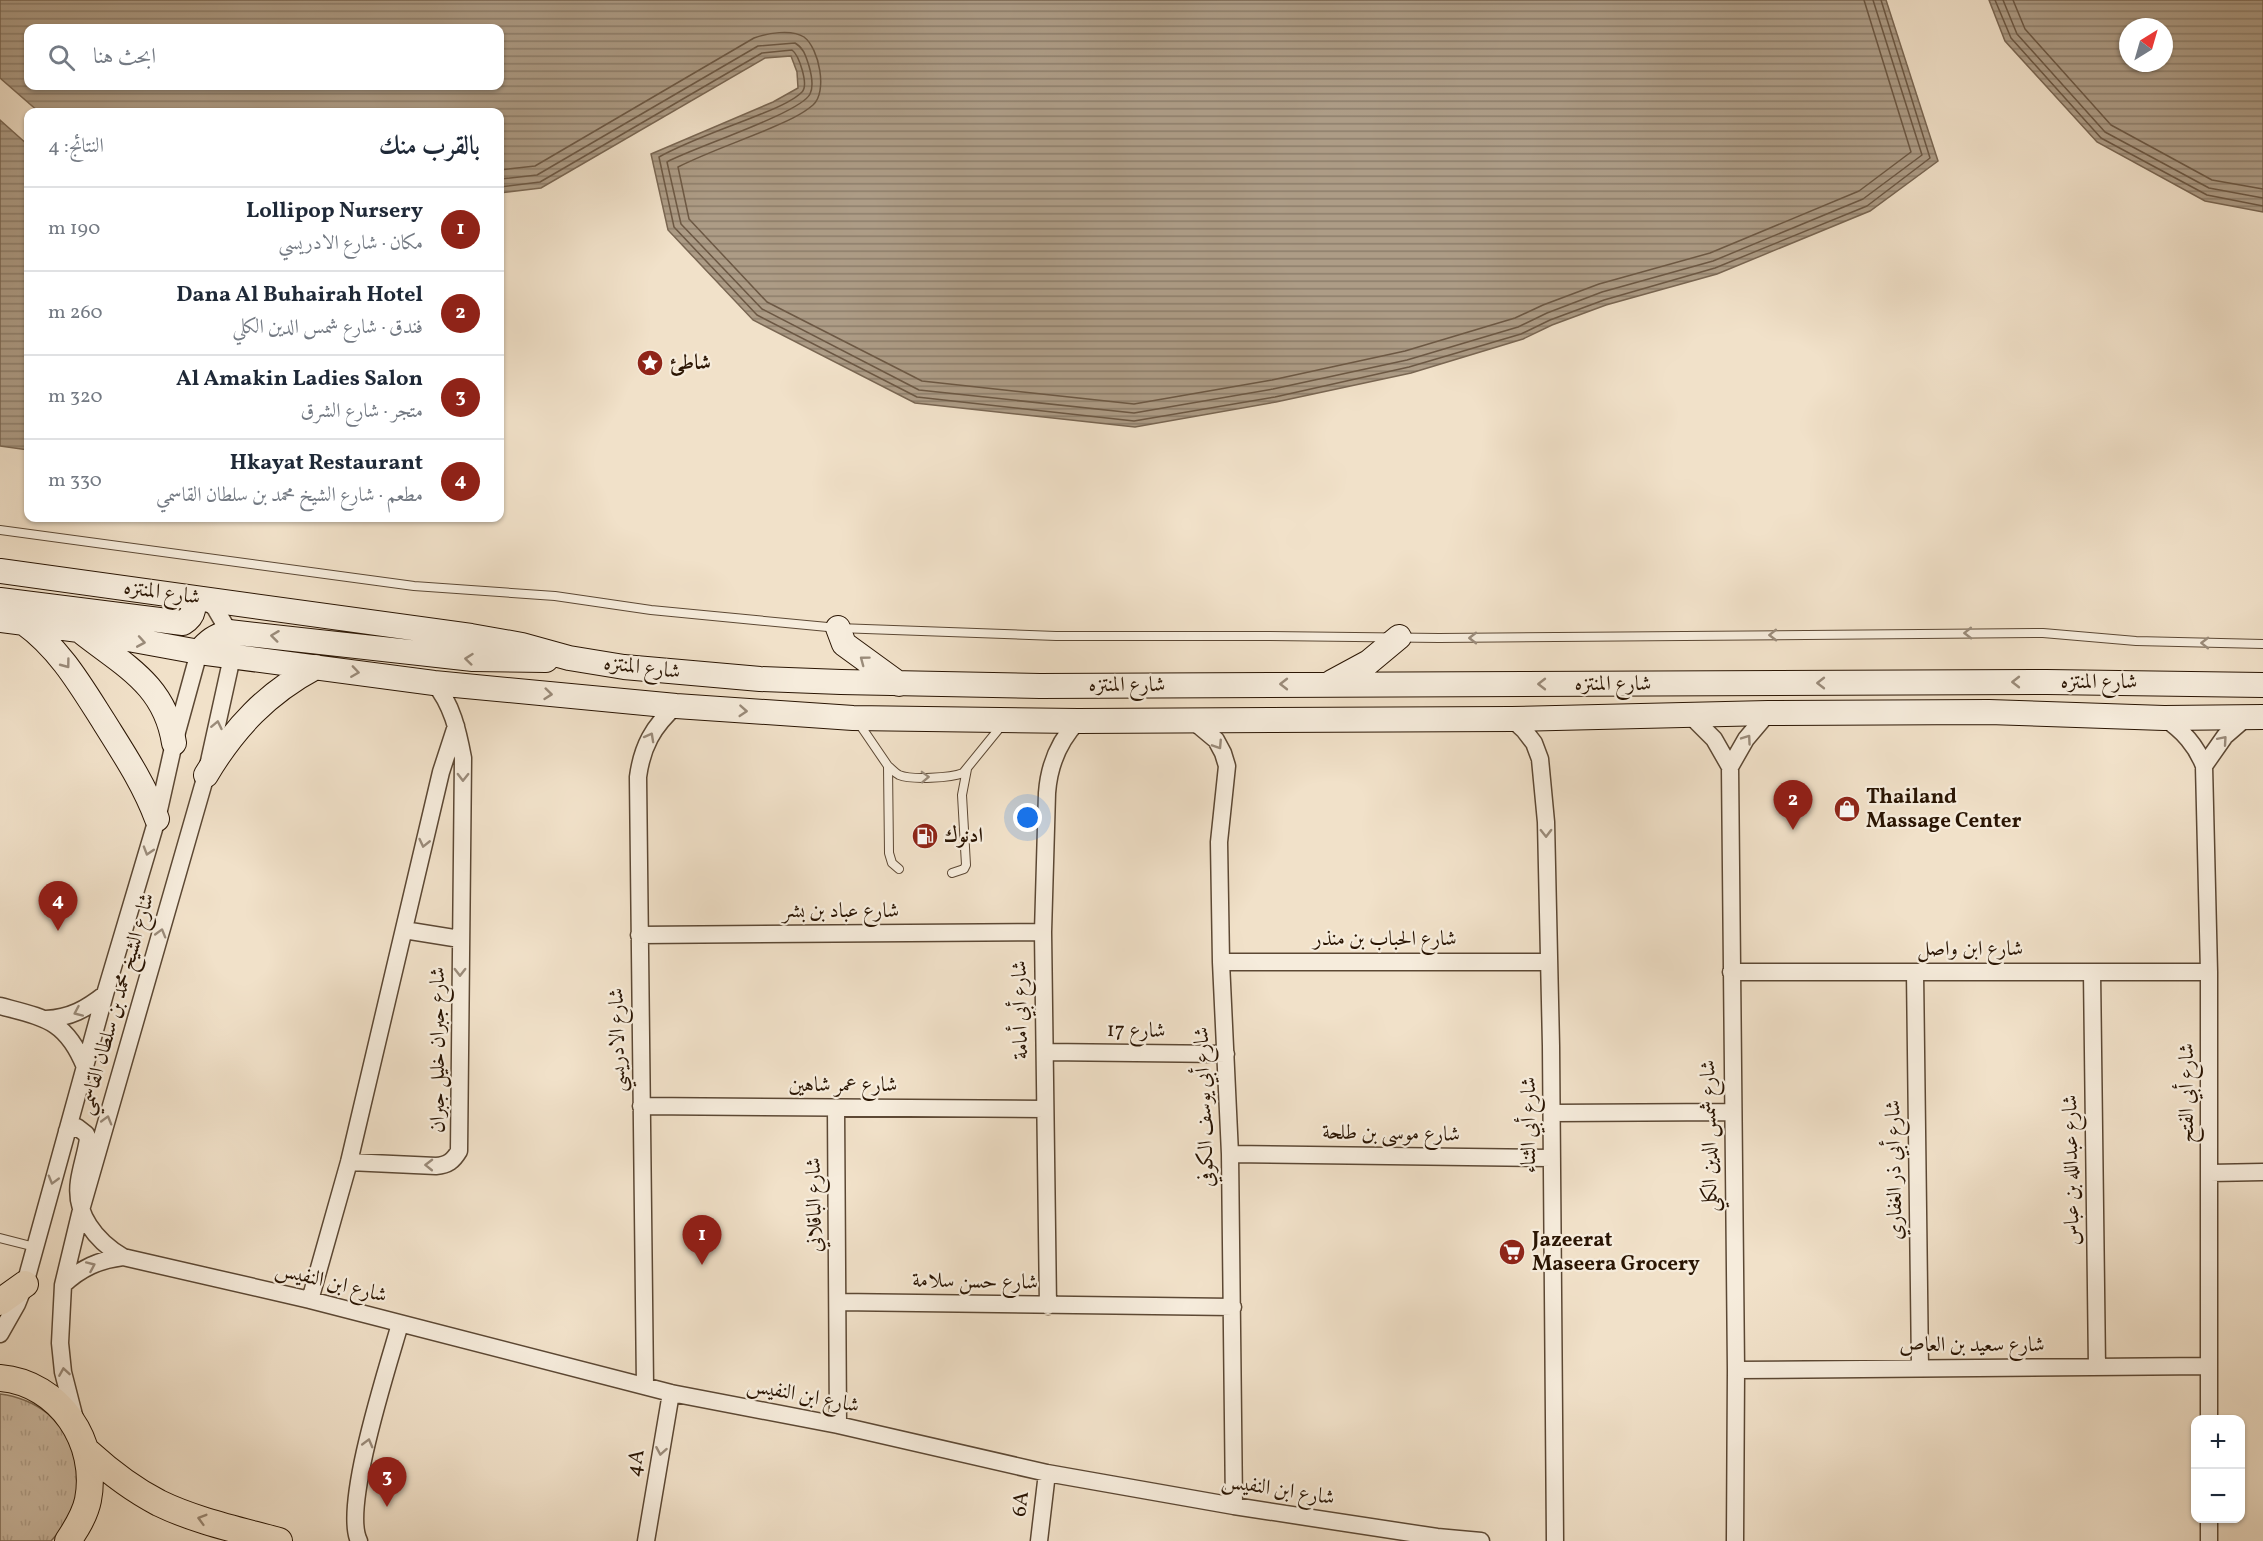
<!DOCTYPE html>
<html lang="ar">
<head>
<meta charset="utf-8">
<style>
  :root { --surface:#fff; --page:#f2f2f3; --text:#1f2937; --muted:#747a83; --line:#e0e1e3; --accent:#8f2418 }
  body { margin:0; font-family:Vollkorn,Amiri,serif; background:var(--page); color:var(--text); direction:rtl }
  .controls { position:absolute; right:18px; bottom:18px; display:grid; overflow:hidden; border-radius:12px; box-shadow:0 2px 4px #0004 }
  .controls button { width:54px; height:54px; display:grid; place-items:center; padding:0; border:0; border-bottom:2px solid var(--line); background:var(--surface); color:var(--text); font:30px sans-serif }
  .compass { position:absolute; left:2119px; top:18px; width:54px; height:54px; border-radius:50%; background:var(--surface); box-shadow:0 2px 4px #0004; rotate:37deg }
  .you { position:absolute; left:1028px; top:818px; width:21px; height:21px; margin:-15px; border:4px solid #fff; border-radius:50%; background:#1a73e8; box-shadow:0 0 0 9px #1a73e833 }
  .badge { display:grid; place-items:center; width:39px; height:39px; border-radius:50%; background:var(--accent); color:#fff; font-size:20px; font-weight:700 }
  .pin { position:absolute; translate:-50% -50px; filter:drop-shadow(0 2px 3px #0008) }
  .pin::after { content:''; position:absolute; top:32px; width:21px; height:18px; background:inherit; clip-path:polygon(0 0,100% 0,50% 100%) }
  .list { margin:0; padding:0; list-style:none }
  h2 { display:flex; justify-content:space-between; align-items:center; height:78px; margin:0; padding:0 24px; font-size:26px }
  h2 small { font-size:20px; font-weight:400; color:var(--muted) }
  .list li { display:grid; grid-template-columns:39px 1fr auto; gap:18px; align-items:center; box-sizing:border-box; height:84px; padding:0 24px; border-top:2px solid var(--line) }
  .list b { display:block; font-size:22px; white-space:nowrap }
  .list p { margin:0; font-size:20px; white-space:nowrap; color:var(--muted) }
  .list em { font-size:20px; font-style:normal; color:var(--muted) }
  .icon { flex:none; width:33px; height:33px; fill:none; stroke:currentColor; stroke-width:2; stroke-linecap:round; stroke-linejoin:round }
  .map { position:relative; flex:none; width:2263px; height:1541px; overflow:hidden; direction:ltr }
  .search { position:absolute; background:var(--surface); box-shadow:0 2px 4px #0004; left:24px; top:24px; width:480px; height:66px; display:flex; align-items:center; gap:15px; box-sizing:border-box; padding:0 21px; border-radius:12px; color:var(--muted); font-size:22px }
  .panel { position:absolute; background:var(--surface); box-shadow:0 2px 4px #0004; left:24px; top:108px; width:480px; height:414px; border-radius:12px; direction:rtl }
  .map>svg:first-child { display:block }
  .grass { fill:url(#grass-tufts); stroke:#7c6a55; stroke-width:1.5 }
  .water { fill:url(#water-rules); stroke:#796652; stroke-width:1.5; fill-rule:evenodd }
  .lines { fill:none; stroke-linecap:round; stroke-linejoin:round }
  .shore { stroke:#6c5844; stroke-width:1.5 }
  .service-casing { stroke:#5c4834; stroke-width:10 }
  .minor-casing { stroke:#5c4834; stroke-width:19 }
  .secondary-casing { stroke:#2a1503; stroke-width:26 }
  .primary-casing { stroke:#2a1503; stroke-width:28 }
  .service { stroke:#f6ecdc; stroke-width:8 }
  .minor { stroke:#f6ecdc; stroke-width:16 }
  .secondary { stroke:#f6ecdc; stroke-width:24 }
  .primary { stroke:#f1e1c9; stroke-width:26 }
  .oneway { stroke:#9a8b7a }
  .oneway2 { stroke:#978570 }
  .labels { text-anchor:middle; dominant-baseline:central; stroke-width:4.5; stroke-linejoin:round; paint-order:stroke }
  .poi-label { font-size:21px; font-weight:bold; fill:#2a1503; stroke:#f6ecdc; text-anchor:start }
  .street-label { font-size:21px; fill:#2a1503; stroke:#f6ecdc }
</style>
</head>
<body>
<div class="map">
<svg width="2263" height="1541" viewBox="0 0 2263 1541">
  <defs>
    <pattern id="grass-tufts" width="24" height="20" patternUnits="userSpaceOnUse" patternTransform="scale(1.5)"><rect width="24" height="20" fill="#cfbea7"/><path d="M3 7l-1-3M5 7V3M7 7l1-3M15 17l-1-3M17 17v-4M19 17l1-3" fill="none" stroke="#b2a28e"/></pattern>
    <pattern id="water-rules" width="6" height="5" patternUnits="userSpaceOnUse" patternTransform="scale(1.5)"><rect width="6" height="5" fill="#ad9c86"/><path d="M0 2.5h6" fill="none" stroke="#8d7e6b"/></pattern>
  </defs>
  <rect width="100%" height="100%" fill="#f1e1c9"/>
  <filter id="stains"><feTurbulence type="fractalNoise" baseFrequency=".00333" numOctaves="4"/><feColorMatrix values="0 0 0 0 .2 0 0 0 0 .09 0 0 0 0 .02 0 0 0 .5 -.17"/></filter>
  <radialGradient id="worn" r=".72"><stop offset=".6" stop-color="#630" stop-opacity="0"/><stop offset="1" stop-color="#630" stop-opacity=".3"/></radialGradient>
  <!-- grass -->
  <path class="grass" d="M0,1394C76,1404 104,1486 51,1541H0Z"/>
  <!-- water -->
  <path class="water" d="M0,0H1886L1938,161L1870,211L1717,274L1606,305L1552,325L1523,339L1411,373L1276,402L1135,427L915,403L753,320L668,230L651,154L773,102L798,88L797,72L791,56L765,58L541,188L500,193V112H39L0,78ZM500,28V86H28V28Z
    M1989,0H2263V212L2205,201L2097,142L2005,41ZM2128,27H2164V63H2128Z
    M0,120L28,145V450L0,446Z"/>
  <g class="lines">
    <!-- shore -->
    <path class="shore" d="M1995,0L2011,38L2101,138L2207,195L2263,206
      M2003,0L2017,34L2105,132L2209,188L2263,198
      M2013,0L2025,29L2111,125L2212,180L2263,189
      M500,170L535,166L754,38C767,33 792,29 804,37C819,48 828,92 813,105C799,117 780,124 764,131C735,143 706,153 678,167L689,219L767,302L922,381L1134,404L1272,380L1405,351L1515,318L1543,305L1599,284L1710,253L1859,191L1911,152L1864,0
      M500,179L537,175L758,46L795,43C804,48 806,57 809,66C811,73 814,86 810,94C801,113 692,148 667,162L681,224L762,309L919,390L1134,413L1273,389L1407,360L1518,327L1547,313L1602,292L1713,261L1863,199L1922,155L1873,0
      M500,187L540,182L762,53L792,50C799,55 809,85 802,92C792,102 774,109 761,114C727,128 690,140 659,157L674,227L757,315L917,397L1134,421L1275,397L1409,367L1521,334L1550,320L1604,300L1715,268L1867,206L1930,158L1881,0"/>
    <defs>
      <path id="service" d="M0,530L414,586L555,596L651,610L838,628L1056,636H1269L1439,638L2043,633L2136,641L2263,644
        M858,722L888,766C892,769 895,773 899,775C911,780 951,778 963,773L1002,725
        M888,766L889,853L892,863L899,869
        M952,873L964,869L966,865L962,795L967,769
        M0,1238L35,1247"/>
      <path id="minor" d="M1690,715L1714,739L1730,767L1736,1370L1735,1541
        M2164,718C2183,731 2196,745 2204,766L2209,972V1420
        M1512,719L1524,730L1534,743L1540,759L1546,822L1551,1046L1555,1541
        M1192,720L1216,740L1223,753L1227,766L1219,842L1221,962L1230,1154L1234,1506
        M2204,766L2225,736L2247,717
        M1730,767L1746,739L1768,713
        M404,930L460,939
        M639,935L1043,932
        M1221,962H1548
        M1731,972H2209
        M1915,972L1920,1368
        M2092,972L2097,1367
        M0,1006C45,1018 66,1020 85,1067
        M46,1019C70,1018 86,1009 105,994
        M1045,1052L1226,1054
        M641,1106L1045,1109
        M836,1108L838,1425
        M1552,1113L1732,1112
        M67,1131L77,1127L86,1134L88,1139C86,1153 81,1167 79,1181C74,1214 96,1241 123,1257L310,1300L671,1393L838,1425L1047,1473L1234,1506L1437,1537L1481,1541
        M1230,1154L1552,1158
        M349,1162L436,1166C448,1165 453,1161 459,1151L463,758C458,731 452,704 434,683
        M2210,1173L2263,1172
        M63,1285C81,1268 99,1260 123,1257
        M310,1300L349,1162L441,772L456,726
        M838,1302L1233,1307
        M1048,1306L1043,932L1047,793C1049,765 1058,742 1078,721
        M0,1334L17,1304L25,1284L105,994L157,819L174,743L199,652
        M1736,1370L2209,1366
        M645,1386L638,777C642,747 653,726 676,706
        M75,1419L63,1372L60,1343L63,1285L81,1210L206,775L232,657L229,632L215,608L205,599
        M2209,1518V1541
        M359,1541C342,1507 388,1366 400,1324
        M646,1541L671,1393
        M1039,1541L1047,1473"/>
      <path id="secondary" d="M0,571L471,636L522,645L569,658L624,667L760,679L841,682L1040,686L2047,682L2263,685
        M0,600L183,623C194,616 197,606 187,597
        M0,620L79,630L199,652L434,683L676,706L853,718L1078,721L1512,719L1768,713L1989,712L2164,718L2263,717
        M24,623C60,649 81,686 104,722C124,754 144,784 157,819
        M838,628L844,644L899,684
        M83,633C125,666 165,685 174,743
        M199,652C208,641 215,636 229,632L473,659L546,660
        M1332,682L1369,662L1399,637
        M206,775C234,728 267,693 316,667"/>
      <path id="primary" d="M0,1302L25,1284
        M0,1378C60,1383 99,1443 88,1500C85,1515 76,1529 68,1541
        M88,1452C110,1472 132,1489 159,1503C196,1521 239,1530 279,1541"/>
    </defs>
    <!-- service casing -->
    <use href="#service" class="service-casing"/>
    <!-- minor casing -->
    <use href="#minor" class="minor-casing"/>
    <!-- secondary casing -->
    <use href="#secondary" class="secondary-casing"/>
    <!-- primary casing -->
    <use href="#primary" class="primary-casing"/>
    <!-- service -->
    <use href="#service" class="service"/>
    <!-- minor -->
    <use href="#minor" class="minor"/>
    <!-- secondary -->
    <use href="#secondary" class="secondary"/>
    <!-- primary -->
    <use href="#primary" class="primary"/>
  </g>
  <!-- one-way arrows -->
  <defs><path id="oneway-chevron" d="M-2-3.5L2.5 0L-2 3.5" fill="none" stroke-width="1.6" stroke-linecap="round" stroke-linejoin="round" transform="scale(1.5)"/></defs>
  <g class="oneway">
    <use href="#oneway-chevron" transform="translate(1968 633) rotate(179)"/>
    <use href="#oneway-chevron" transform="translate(1773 635) rotate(179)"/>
    <use href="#oneway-chevron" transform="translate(275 636) rotate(-173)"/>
    <use href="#oneway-chevron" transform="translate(1473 638) rotate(180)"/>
    <use href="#oneway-chevron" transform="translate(141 642) rotate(10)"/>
    <use href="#oneway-chevron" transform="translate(2205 643) rotate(-179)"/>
    <use href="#oneway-chevron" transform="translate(469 659) rotate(-174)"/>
    <use href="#oneway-chevron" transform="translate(864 660) rotate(-143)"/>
    <use href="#oneway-chevron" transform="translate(66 664) rotate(53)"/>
    <use href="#oneway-chevron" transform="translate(355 672) rotate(8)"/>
    <use href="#oneway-chevron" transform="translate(2016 682) rotate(180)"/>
    <use href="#oneway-chevron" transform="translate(1821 683) rotate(180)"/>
    <use href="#oneway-chevron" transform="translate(1284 684) rotate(180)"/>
    <use href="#oneway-chevron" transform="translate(1542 684) rotate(180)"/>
    <use href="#oneway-chevron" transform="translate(548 694) rotate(6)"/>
    <use href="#oneway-chevron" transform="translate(743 711) rotate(4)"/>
    <use href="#oneway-chevron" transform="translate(217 725) rotate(-78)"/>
    <use href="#oneway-chevron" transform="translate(650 737) rotate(-61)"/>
    <use href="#oneway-chevron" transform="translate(1747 739) rotate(-55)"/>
    <use href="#oneway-chevron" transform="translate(2223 740) rotate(-49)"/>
    <use href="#oneway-chevron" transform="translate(1218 745) rotate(57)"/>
    <use href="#oneway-chevron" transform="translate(463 777) rotate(91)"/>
    <use href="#oneway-chevron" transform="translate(925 777) rotate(-2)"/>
    <use href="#oneway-chevron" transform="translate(1546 833) rotate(89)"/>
    <use href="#oneway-chevron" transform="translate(424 843) rotate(103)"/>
    <use href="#oneway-chevron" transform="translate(148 851) rotate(107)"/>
    <use href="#oneway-chevron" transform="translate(161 933) rotate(-74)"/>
    <use href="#oneway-chevron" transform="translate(460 972) rotate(90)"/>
    <use href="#oneway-chevron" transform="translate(78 1012) rotate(156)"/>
    <use href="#oneway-chevron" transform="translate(107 1120) rotate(-74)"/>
    <use href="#oneway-chevron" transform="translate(429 1165) rotate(-179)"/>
    <use href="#oneway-chevron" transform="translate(53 1180) rotate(106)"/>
    <use href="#oneway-chevron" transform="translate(91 1266) rotate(-24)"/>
    <use href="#oneway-chevron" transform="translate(64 1372) rotate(-99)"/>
    <use href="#oneway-chevron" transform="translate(368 1443) rotate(-75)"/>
    <use href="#oneway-chevron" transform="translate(661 1451) rotate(100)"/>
  </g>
  <use class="oneway2" href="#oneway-chevron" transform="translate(202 1519) rotate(-164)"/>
  <!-- icons -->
  <defs>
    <symbol id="sight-disc" viewBox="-11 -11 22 22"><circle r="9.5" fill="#8f2418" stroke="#f6ecdc"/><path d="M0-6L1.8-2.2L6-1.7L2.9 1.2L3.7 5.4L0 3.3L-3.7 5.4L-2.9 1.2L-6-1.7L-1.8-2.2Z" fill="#fff"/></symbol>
    <symbol id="shop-disc" viewBox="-11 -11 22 22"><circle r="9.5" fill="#8f2418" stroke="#f6ecdc"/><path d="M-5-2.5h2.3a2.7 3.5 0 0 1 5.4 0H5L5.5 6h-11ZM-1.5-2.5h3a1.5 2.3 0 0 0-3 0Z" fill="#fff"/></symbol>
    <symbol id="fuel-disc" viewBox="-11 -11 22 22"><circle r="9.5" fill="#8f2418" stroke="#f6ecdc"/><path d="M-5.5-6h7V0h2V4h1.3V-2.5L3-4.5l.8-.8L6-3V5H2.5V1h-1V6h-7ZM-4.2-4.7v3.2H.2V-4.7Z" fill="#fff"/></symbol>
    <symbol id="supermarket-disc" viewBox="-11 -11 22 22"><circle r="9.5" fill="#8f2418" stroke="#f6ecdc"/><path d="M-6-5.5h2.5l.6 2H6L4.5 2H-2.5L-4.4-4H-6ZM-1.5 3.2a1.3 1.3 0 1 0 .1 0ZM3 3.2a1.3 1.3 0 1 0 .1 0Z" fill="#fff"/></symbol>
  </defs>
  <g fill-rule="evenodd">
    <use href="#sight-disc" x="635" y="348" width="30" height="30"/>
    <use href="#shop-disc" x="1832" y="794" width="30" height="30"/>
    <use href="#fuel-disc" x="910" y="821" width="30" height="30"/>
    <use href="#supermarket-disc" x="1497" y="1237" width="30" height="30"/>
  </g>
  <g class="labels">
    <!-- poi labels -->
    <g class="poi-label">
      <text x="670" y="363">شاطئ</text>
      <text x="1866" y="797">Thailand<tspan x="1866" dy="24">Massage Center</tspan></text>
      <text x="944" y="836">ادنوك</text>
      <text x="1532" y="1240">Jazeerat<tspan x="1532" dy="24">Maseera Grocery</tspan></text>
    </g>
    <!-- street labels -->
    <g class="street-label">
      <text transform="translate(162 593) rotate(8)">شارع المنتزه</text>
      <text transform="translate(642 668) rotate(7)">شارع المنتزه</text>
      <text x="2099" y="682">شارع المنتزه</text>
      <text x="1613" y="684">شارع المنتزه</text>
      <text x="1127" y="685">شارع المنتزه</text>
      <text x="841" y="911">شارع عباد بن بشر</text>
      <text x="1385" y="939">شارع الحباب بن منذر</text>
      <text x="1970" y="949">شارع ابن واصل</text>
      <text transform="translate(117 1004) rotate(-74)">شارع الشيخ محمد بن سلطان القاسمي</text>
      <text transform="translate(1021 1010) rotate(-91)">شارع أبي أمامة</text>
      <text transform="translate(1136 1031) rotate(1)">شارع 17</text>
      <text transform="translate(618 1040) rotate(-91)">شارع الادريسي</text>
      <text transform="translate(438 1050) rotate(-90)">شارع جبران خليل جبران</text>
      <text x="843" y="1085">شارع عمر شاهين</text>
      <text transform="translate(2187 1093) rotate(-90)">شارع أبي الفتح</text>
      <text transform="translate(1205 1107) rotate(-92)">شارع أبي يوسف الكوفي</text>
      <text transform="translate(1529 1125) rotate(-90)">شارع أبي الثناء</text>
      <text transform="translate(1391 1134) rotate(1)">شارع موسى بن طلحة</text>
      <text transform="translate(1710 1136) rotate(-91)">شارع شمس الدين الكلي</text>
      <text transform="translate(1895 1170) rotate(-91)">شارع أبي ذر الغفاري</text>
      <text transform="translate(2072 1170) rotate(-91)">شارع عبدالله بن عباس</text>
      <text transform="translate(815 1205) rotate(-91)">شارع الباقلاني</text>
      <text transform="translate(975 1282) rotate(1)">شارع حسن سلامة</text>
      <text transform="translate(331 1283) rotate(14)">شارع ابن النفيس</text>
      <text x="1972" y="1345">شارع سعيد بن العاص</text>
      <text transform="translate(803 1396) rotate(11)">شارع ابن النفيس</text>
      <text transform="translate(636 1463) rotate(-80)">4A</text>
      <text transform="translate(1278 1490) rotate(9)">شارع ابن النفيس</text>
      <text transform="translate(1021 1504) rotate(-83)">6A</text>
    </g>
  </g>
  <rect width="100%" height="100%" filter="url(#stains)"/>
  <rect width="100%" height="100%" fill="url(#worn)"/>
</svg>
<div class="controls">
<button>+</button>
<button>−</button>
</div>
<svg class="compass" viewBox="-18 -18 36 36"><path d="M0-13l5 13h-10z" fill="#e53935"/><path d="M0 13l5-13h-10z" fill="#747a83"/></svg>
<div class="you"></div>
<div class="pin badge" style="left:702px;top:1265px">1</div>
<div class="pin badge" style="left:1793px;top:830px">2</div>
<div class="pin badge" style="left:387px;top:1507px">3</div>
<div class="pin badge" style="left:58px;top:931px">4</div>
<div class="search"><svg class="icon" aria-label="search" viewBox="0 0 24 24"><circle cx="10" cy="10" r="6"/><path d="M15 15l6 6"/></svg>ابحث هنا</div>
<section class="panel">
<h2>بالقرب منك<small>النتائج: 4</small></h2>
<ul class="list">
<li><span class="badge">1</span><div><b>Lollipop Nursery</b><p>مكان · شارع الادريسي</p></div><em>190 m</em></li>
<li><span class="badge">2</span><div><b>Dana Al Buhairah Hotel</b><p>فندق · شارع شمس الدين الكلي</p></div><em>260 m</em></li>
<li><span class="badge">3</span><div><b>Al Amakin Ladies Salon</b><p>متجر · شارع الشرق</p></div><em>320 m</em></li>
<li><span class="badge">4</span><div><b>Hkayat Restaurant</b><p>مطعم · شارع الشيخ محمد بن سلطان القاسمي</p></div><em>330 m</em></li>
</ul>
</section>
</div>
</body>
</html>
